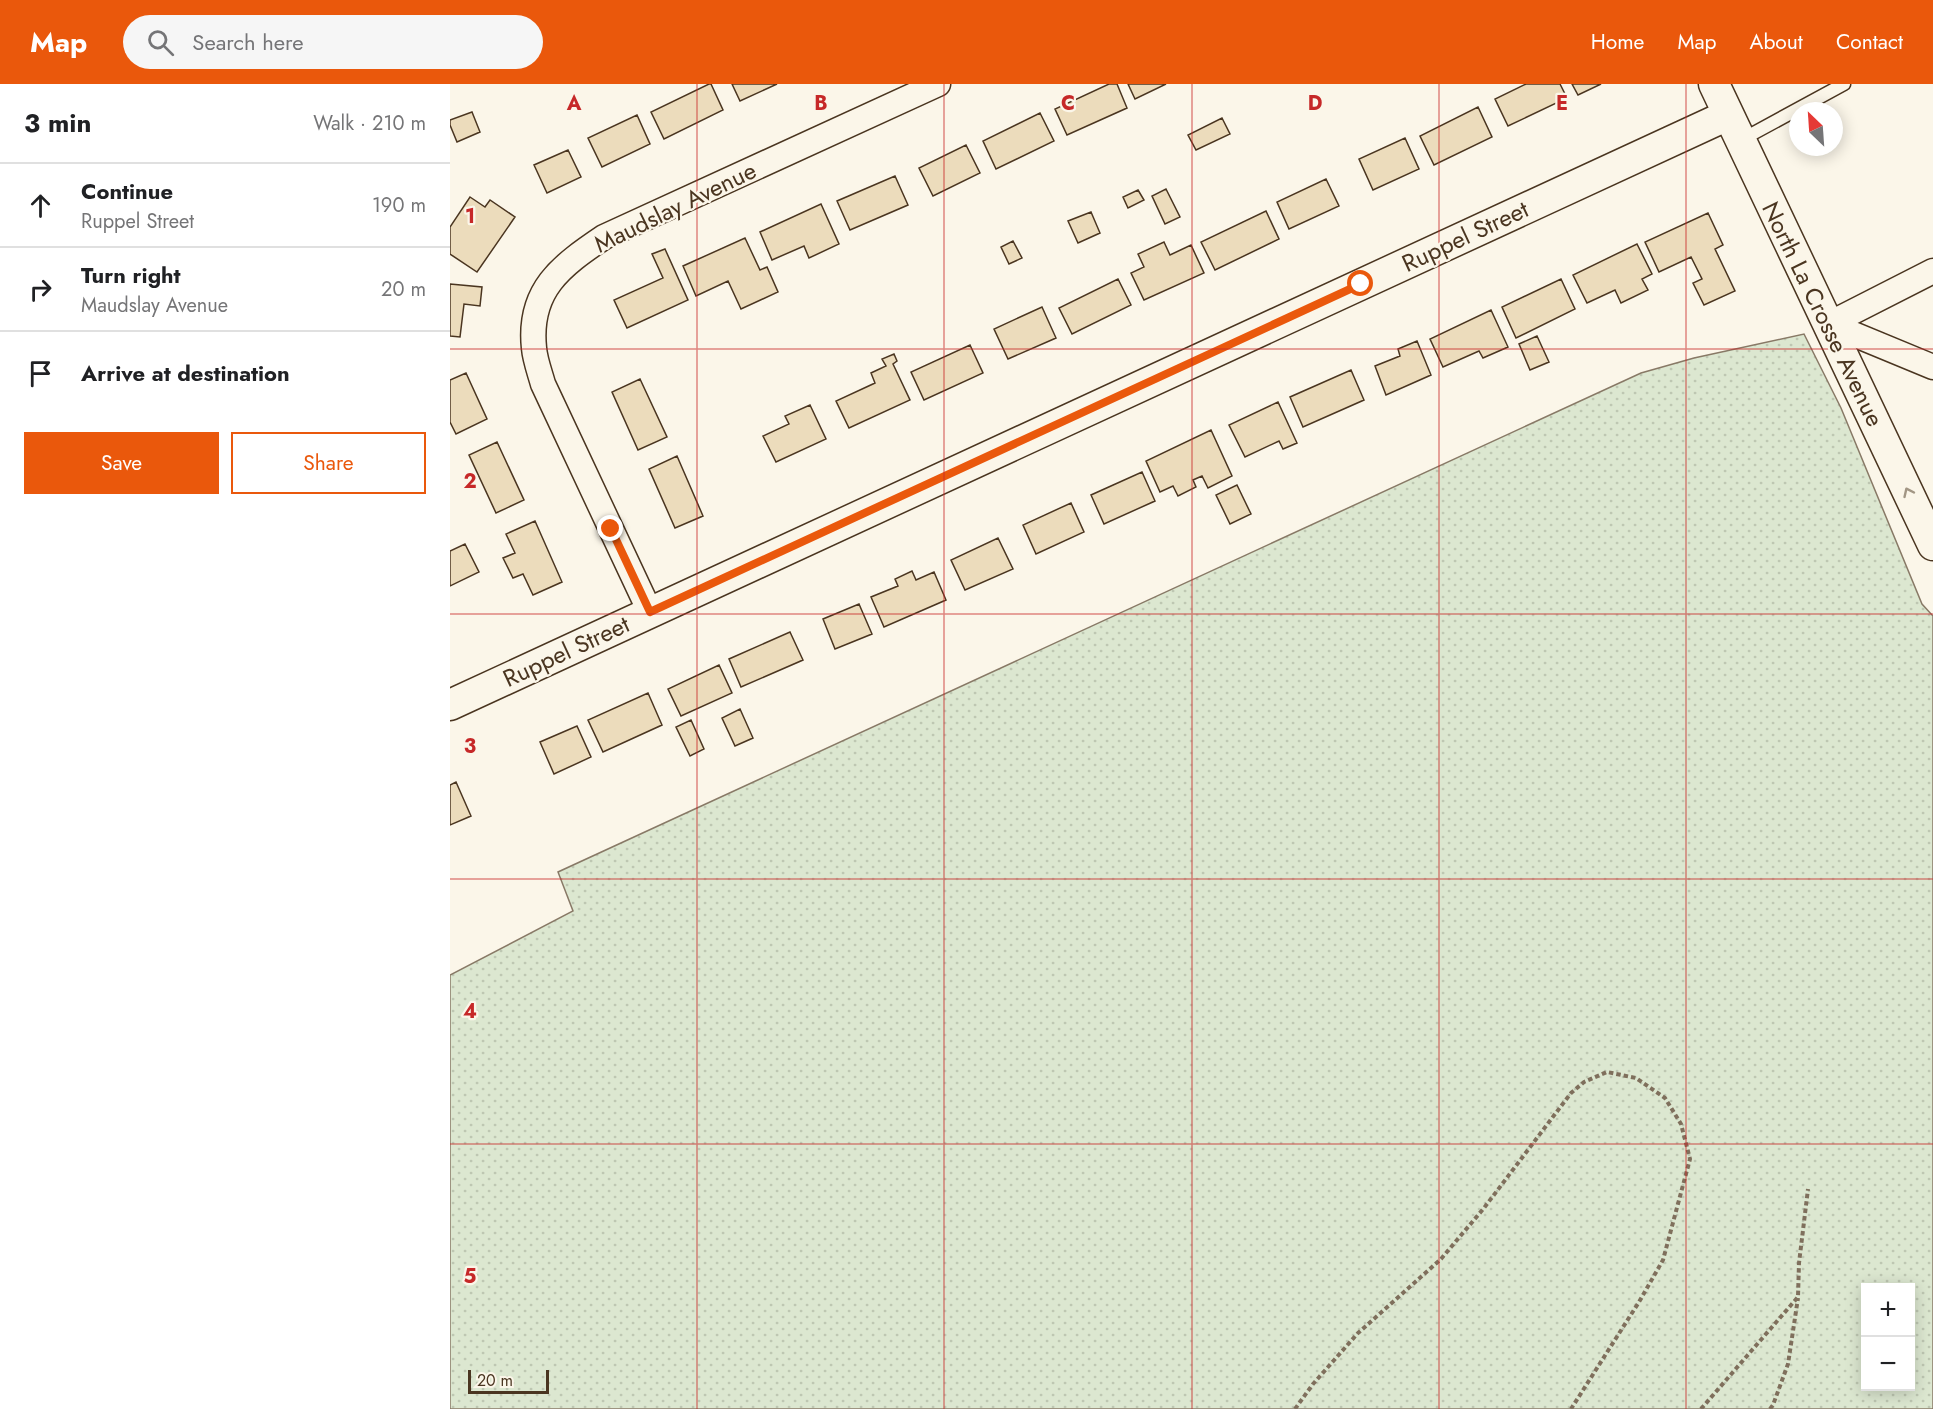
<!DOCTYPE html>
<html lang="en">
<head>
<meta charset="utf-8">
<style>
  :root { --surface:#fff; --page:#f6f6f6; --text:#202124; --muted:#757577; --line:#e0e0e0; --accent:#ea580c }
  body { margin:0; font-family:Jost,sans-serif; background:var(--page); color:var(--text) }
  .controls { position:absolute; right:18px; bottom:18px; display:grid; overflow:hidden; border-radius:0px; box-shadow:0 3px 15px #0003 }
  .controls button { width:54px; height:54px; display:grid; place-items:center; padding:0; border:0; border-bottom:2px solid var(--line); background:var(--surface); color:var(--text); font:30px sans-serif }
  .compass { position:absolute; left:1339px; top:18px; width:54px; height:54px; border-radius:50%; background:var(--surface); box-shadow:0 3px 15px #0003; rotate:335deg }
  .scale { position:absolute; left:18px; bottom:15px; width:81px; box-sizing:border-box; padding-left:6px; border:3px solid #4a3520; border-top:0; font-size:16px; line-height:21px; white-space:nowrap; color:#4a3520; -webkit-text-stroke:4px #fbf6e9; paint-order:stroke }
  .stop { position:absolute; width:18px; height:18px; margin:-14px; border:4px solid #ea580c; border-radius:50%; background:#fff }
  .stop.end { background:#ea580c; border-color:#fff; box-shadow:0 2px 6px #0008 }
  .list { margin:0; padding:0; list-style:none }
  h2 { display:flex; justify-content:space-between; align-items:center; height:78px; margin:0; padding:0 24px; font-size:26px }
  h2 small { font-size:20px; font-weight:400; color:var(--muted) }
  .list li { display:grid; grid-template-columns:39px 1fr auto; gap:18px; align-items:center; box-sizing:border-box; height:84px; padding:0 24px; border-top:2px solid var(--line) }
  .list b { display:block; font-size:22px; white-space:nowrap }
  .list p { margin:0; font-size:20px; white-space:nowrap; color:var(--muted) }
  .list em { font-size:20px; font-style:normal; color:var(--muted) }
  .actions { display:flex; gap:12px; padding:18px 24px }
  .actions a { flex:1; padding:14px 0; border:2px solid var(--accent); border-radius:0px; text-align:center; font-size:21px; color:var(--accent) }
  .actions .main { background:var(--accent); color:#fff }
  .icon { flex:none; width:33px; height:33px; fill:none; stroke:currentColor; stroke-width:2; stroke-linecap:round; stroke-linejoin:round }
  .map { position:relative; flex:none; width:1483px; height:1325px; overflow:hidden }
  header { display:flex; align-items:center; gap:36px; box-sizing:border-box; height:84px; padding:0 30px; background:var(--accent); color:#fff }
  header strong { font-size:28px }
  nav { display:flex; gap:33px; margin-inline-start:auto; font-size:21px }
  .search { width:420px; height:54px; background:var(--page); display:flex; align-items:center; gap:15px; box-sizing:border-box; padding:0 21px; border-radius:33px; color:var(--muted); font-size:22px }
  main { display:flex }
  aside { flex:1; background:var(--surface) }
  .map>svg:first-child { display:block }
  .grass { fill:url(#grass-dots); stroke:#887966; stroke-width:1.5; fill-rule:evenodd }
  .building { fill:#ecdcbc; stroke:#4a3520; stroke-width:1.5 }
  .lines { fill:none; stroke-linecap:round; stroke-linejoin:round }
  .service-casing { stroke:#4a3520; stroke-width:15 }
  .minor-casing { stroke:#4a3520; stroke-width:27 }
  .tertiary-casing { stroke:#4a3520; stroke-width:33 }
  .path { stroke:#7f6f5c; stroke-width:4; stroke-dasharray:4.5 3; stroke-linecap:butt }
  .service { stroke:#fbf6e9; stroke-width:12 }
  .minor { stroke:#fbf6e9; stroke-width:24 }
  .tertiary { stroke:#fbf6e9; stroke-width:30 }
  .oneway { stroke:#a29684 }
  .route { stroke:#ea580c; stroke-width:8 }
  .grid { fill:none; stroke:#c62828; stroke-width:1.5; stroke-opacity:0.55 }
  .labels { text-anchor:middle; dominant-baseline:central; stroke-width:4.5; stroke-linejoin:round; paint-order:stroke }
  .street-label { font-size:24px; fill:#4a3520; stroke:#fbf6e9 }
  .grid-label { font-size:20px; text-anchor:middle; font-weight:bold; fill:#c62828; stroke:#fbf6e9; stroke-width:4.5; stroke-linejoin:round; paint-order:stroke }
</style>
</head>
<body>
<header>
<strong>Map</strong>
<div class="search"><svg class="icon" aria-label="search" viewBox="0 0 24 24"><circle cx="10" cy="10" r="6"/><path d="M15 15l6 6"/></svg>Search here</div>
<nav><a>Home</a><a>Map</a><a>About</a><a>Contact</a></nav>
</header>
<main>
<aside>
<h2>3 min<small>Walk · 210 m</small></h2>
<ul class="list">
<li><svg class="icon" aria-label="ahead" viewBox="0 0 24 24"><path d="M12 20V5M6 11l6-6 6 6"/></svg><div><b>Continue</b><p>Ruppel Street</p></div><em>190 m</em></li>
<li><svg class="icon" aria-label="right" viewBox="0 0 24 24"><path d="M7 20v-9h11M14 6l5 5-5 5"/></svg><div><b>Turn right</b><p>Maudslay Avenue</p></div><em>20 m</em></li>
<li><svg class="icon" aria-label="arrive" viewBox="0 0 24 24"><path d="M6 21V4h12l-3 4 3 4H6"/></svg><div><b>Arrive at destination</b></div></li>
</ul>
<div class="actions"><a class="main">Save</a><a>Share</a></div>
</aside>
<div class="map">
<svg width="1483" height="1325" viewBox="0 0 1483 1325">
  <defs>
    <pattern id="grass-dots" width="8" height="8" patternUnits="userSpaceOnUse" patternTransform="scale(1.5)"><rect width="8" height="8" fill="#dce7d0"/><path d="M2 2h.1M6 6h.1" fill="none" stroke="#bec7b2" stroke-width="1.8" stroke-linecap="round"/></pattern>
  </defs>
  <rect width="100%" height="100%" fill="#fbf6e9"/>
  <!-- grass -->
  <path class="grass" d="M1354,250L1391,324L1472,520L1483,532V1325H0V891L123,827L108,788L1191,289L1244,274ZM1416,1204H1460V1302H1416Z"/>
  <!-- building -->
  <path class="building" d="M259,0H261L273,26L214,55L201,28Z
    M282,0H327L290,17Z
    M659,0H667L677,24L617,51L605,25Z
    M678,0H716L685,15Z
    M1076,0H1110L1117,14L1058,42L1045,15Z
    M1122,0H1151L1128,11Z
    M1028,23L1042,53L984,81L970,52Z
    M22,28L30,48L7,58L0,41V36Z
    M590,29L604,57L546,85L533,57Z
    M187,31L200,60L152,83L138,54Z
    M772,34L780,50L746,66L738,51Z
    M955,54L969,85L923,106L909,75Z
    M516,61L530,89L483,112L469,84Z
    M118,66L131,93L97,109L84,81Z
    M445,92L458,121L400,146L387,117Z
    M876,95L889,122L839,145L827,118Z
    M716,105L730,133L715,140L702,112Z
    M688,106L694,116L678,124L673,113Z
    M20,113L35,123L40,116L65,133L27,188L0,170V143Z
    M371,120L389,160L359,174L354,162L322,176L310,148Z
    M816,127L829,155L765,186L751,158Z
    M641,128L650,149L628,159L618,137Z
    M1258,129L1273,161L1265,165L1285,207L1254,221L1243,199L1252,195L1241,173L1209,188L1195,158Z
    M295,154L310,186L317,183L328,208L291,225L278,197L246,212L233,182Z
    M563,157L572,174L559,180L551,163Z
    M714,158L720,171L741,161L754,189L694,216L681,189L694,183L688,170Z
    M1187,160L1202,190L1192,195L1198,206L1171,219L1165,206L1137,219L1123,191Z
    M215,165L238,216L177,244L164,216L213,194L202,170Z
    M668,195L681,221L622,250L609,224Z
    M1111,195L1125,225L1066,254L1052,223Z
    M0,200L32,203L30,222L14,220L10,253L0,252Z
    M592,223L606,254L558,275L544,245Z
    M1041,226L1058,263L1033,274L1029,267L993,283L980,255Z
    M1087,252L1099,278L1080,286L1069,260Z
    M967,257L981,291L936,311L925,282L950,272L948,265Z
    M520,261L533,289L474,316L461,288Z
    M444,270L447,277L443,280L460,316L399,344L386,317L425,299L421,289L436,282L432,275Z
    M901,286L914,316L853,343L840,313Z
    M16,289L37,335L6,350L0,338V296Z
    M190,295L217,353L188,366L162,308Z
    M828,318L847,359L833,365L829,357L795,373L779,341Z
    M360,321L376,355L326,378L313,352L339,340L335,332Z
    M761,346L782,392L758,404L752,392L743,396L746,403L728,412L723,402L710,408L696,377Z
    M47,358L74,416L46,429L19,371Z
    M227,372L253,432L225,444L199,385Z
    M692,388L705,417L654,440L641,411Z
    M787,401L801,430L780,440L766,411Z
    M621,419L634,448L586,470L573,441Z
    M85,437L112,498L83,511L73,490L63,494L53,474L65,469L56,450Z
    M548,454L563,485L515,506L501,476Z
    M15,460L29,488L0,502V467Z
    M462,487L466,496L484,488L496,516L434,543L421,513L448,502L445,495Z
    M409,520L422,550L385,565L373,535Z
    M340,548L353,576L291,603L279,575Z
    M269,581L282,609L231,632L218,605Z
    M198,609L212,641L153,668L138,636Z
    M290,625L303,654L285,662L272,634Z
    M241,636L254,665L240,672L226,643Z
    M127,642L141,673L104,690L90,658Z
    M6,698L21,732L0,741V701Z"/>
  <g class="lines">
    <defs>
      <path id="service" d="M1291,56L1394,0"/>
      <path id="minor" d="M1379,240L1483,187
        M1379,240L1483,283
        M200,528L93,300C90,289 85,276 84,264C78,206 111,182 154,153L488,0"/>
      <path id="tertiary" d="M1264,0L1483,461
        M0,621L1278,31"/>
    </defs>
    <!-- service casing -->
    <use href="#service" class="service-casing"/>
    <!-- minor casing -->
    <use href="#minor" class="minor-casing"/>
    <!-- tertiary casing -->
    <use href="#tertiary" class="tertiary-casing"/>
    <!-- path -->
    <path class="path" d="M845,1325L863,1300L908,1249L991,1175L1034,1124L1121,1009L1134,998L1157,988L1186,994L1215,1014L1231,1040L1240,1075L1213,1176L1189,1218L1121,1325
      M1251,1325L1348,1213L1349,1179L1358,1105
      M1320,1325L1323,1321L1338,1280L1348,1214"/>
    <!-- service -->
    <use href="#service" class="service"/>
    <!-- minor -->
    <use href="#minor" class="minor"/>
    <!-- tertiary -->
    <use href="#tertiary" class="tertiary"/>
  </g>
  <!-- one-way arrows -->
  <defs><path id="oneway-chevron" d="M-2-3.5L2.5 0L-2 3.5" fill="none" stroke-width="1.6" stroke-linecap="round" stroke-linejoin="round" transform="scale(1.5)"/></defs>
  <use class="oneway" href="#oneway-chevron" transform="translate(1458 408) rotate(-115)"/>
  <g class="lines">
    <!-- route -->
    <path class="route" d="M161,445L200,528L911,200"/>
  </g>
  <!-- grid -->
  <path class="grid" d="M247,0V1325M494,0V1325M742,0V1325M989,0V1325M1236,0V1325M0,265H1483M0,530H1483M0,795H1483M0,1060H1483"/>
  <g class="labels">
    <!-- street labels -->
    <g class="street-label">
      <text transform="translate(225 123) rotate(-26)">Maudslay Avenue</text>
      <text transform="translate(1015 152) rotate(-25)">Ruppel Street</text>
      <text transform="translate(1373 230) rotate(64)">North La Crosse Avenue</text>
      <text transform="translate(116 567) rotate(-25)">Ruppel Street</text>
    </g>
  </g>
  <g class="grid-label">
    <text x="124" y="26">A</text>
    <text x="371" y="26">B</text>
    <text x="618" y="26">C</text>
    <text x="865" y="26">D</text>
    <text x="1112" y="26">E</text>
    <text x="20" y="139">1</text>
    <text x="20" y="404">2</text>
    <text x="20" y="669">3</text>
    <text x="20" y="934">4</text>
    <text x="20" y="1199">5</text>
  </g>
</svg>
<div class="controls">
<button>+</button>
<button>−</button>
</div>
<svg class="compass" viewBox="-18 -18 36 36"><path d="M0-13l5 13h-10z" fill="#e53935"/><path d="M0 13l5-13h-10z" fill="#757577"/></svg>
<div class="scale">20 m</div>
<div class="stop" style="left:911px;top:200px"></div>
<div class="stop end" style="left:161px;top:445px"></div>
</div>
</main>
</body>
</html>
